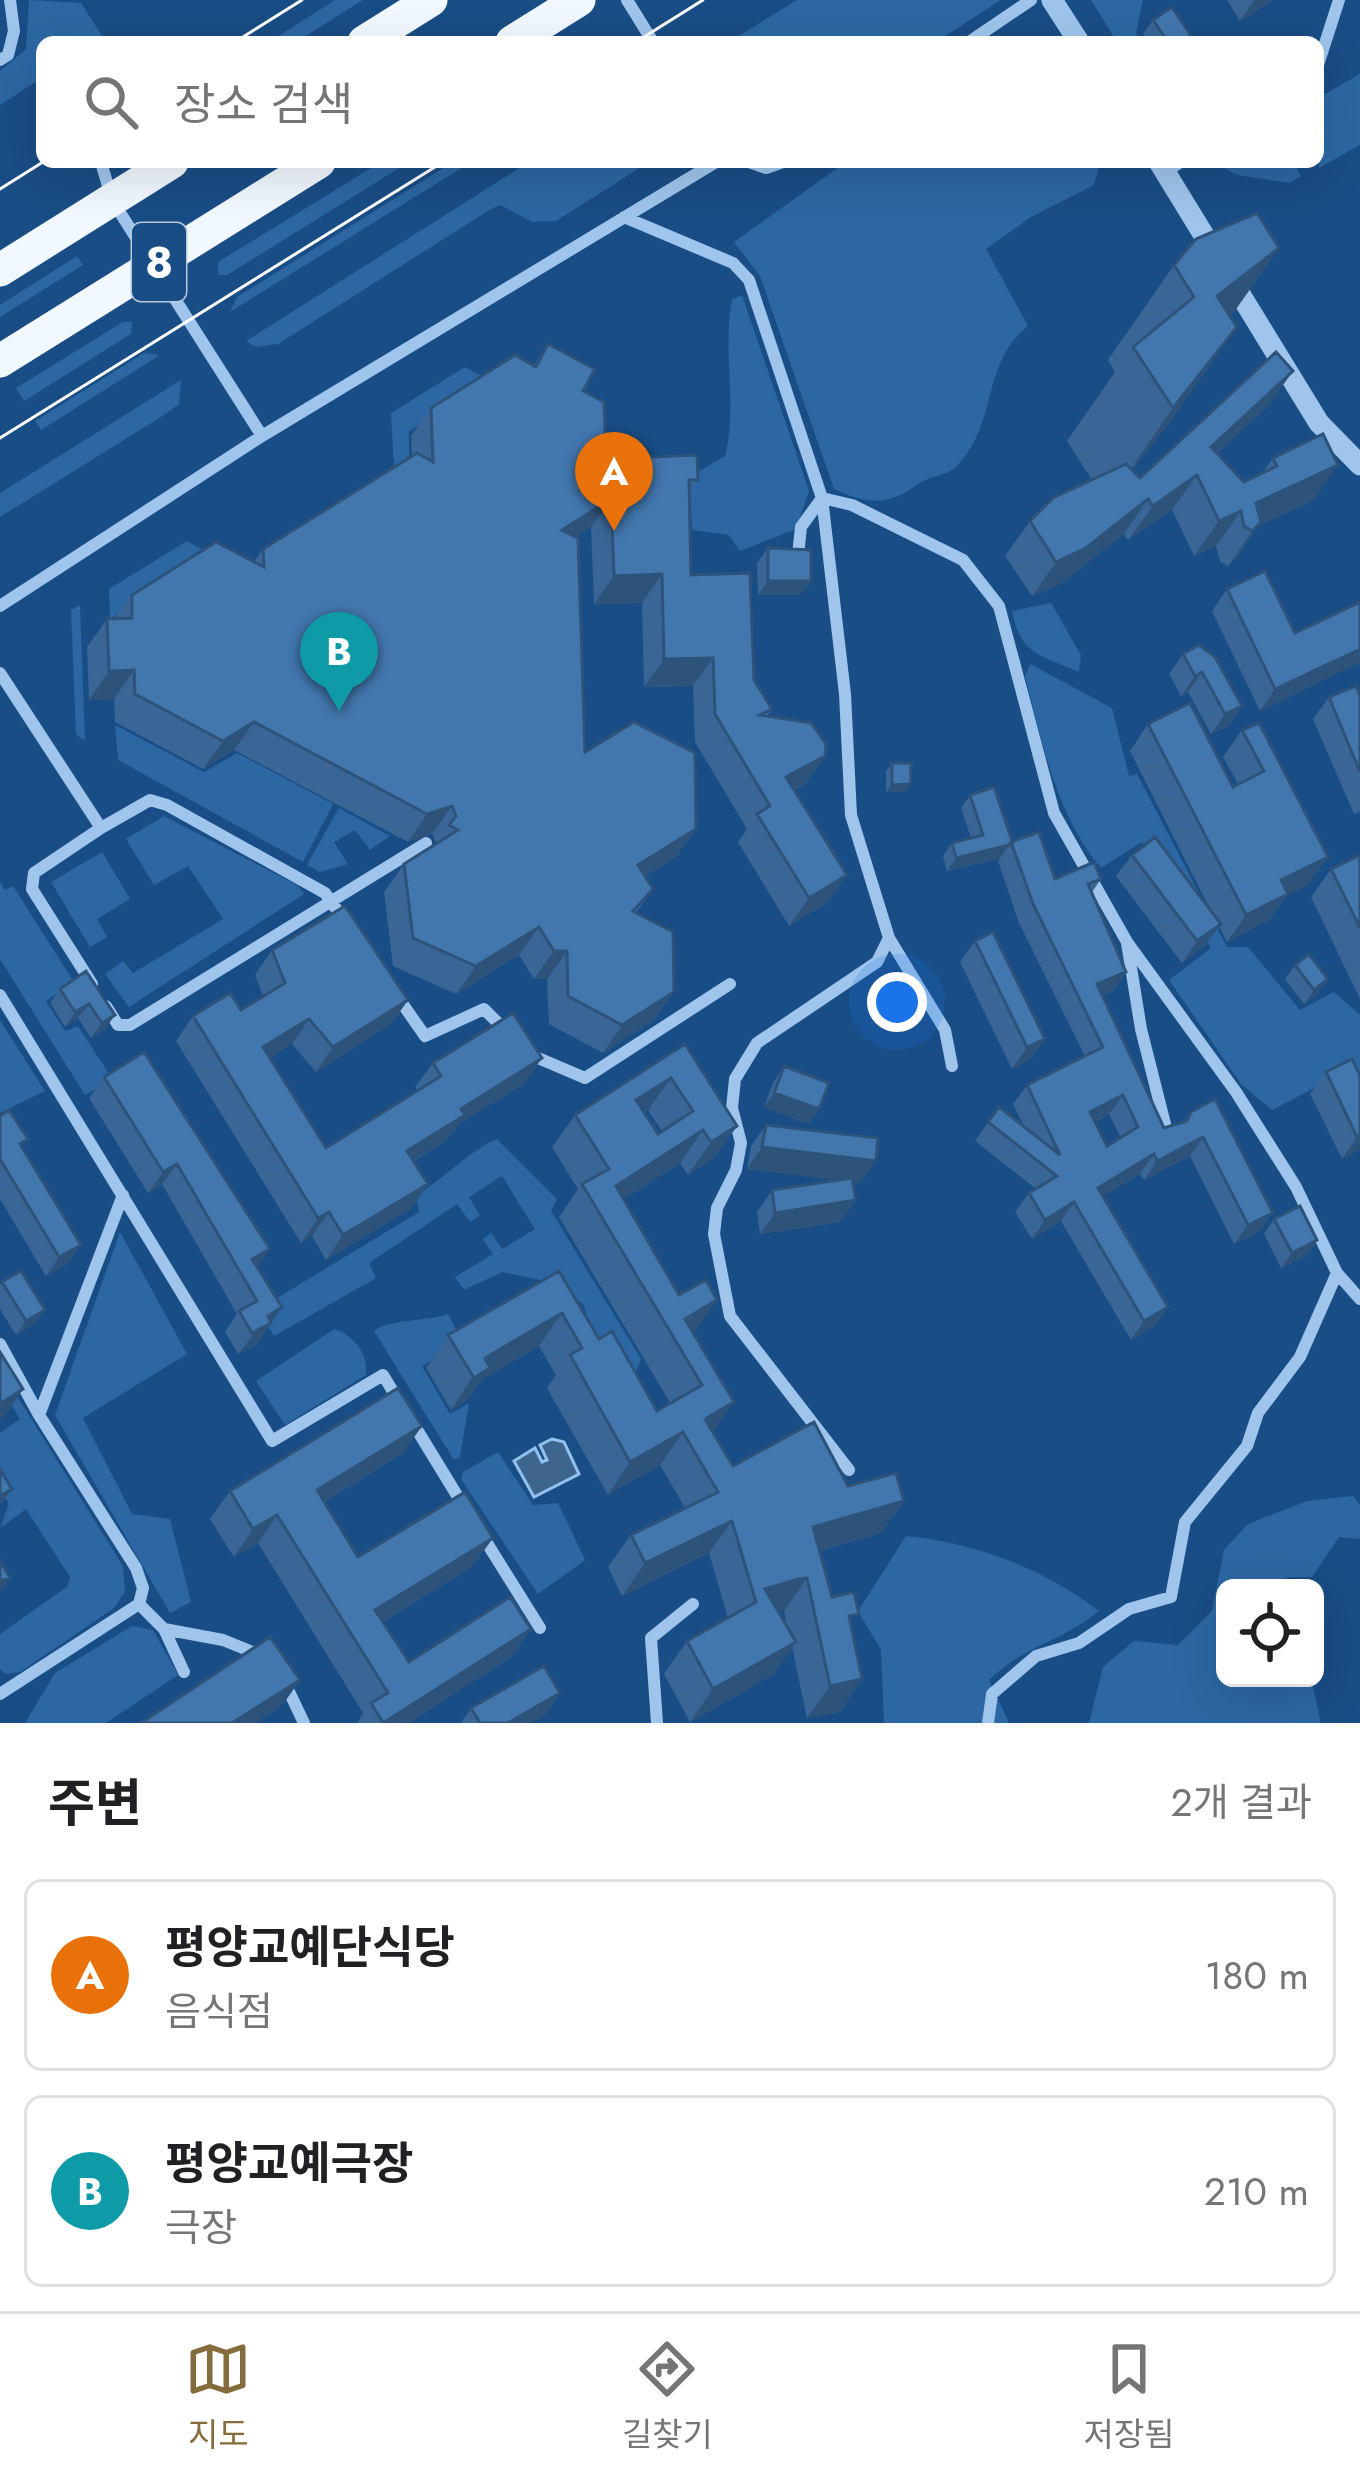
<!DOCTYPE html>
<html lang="ko">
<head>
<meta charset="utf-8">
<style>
  :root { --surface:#fff; --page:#f6f6f6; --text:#202124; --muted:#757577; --line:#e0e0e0; --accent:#846c3c }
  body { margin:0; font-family:Jost,"Noto Sans KR",sans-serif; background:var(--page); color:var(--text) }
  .controls { position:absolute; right:36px; bottom:36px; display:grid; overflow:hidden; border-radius:18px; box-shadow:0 12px 48px #0002 }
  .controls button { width:108px; height:108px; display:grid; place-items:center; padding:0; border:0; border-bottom:3px solid var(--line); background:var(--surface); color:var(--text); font:60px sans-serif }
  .you { position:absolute; left:897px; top:1002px; width:42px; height:42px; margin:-30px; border:9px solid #fff; border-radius:50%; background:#1a73e8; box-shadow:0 0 0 18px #1a73e833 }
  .badge { display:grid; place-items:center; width:78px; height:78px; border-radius:50%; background:var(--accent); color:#fff; font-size:39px; font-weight:700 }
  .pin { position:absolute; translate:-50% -99px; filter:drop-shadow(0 3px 6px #0008) }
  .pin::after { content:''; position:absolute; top:63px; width:42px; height:36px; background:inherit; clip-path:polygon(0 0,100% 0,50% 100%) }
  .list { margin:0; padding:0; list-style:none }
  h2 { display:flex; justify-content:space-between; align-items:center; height:156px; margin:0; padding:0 48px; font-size:51px }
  h2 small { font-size:39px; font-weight:400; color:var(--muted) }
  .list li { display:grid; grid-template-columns:78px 1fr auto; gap:36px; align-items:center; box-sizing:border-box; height:192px; margin:0 24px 24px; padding:0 24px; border:3px solid var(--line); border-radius:18px }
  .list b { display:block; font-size:45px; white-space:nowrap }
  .list p { margin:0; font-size:39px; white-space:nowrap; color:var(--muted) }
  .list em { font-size:39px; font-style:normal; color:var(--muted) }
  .icon { flex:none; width:66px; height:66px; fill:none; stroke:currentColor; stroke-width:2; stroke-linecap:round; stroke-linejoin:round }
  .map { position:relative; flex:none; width:1360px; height:1723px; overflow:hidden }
  .search { position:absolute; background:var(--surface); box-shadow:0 12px 48px #0002; left:36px; right:36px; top:36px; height:132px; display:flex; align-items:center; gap:30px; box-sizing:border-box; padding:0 42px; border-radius:18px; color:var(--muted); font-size:45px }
  .sheet { height:588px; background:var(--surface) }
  nav { display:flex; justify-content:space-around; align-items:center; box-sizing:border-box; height:168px; border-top:3px solid var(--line); background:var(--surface); font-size:33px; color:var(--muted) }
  nav a { display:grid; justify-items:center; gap:6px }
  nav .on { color:var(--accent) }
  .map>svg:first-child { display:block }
  .green { fill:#2c67a3 }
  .water { fill:#3e658e; stroke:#91c1ee; stroke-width:3 }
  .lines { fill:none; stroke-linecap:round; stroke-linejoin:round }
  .minor { stroke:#9fc5ec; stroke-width:12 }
  .tertiary { stroke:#9fc5ec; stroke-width:21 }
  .trunk { stroke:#f2f8ff; stroke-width:33 }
  .tram { stroke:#fff; stroke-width:3 }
  .wall { fill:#396696; fill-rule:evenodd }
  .shaded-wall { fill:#2e537a }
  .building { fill:#4277ae; stroke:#2e537a; stroke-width:3; fill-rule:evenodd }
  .labels { text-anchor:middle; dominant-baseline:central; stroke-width:9; stroke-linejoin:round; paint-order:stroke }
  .shield { fill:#194d85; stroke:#bacada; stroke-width:3 }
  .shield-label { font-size:45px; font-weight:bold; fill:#fff }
</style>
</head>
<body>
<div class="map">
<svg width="1360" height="1723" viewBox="0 0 1360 1723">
  <rect width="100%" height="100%" fill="#194d85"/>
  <!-- green -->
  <path class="green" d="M29,0L81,3L104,39L42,42V78L0,105V71L26,49Z
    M335,0H363L296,42H269Z
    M797,0H1001L936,42H729Z
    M1091,0H1143L1136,33L1142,42H1117Z
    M1360,74V145L1319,168L1318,98Z
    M381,162H409L227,275H218V262Z
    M453,162H471L230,312L237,297Z
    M529,162H649L556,221L532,222L500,205L491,209L278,344L256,347L246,341Z
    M846,162H1100L1094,185L1031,217L986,249L1028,326C982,361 998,420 959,464C949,476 931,475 918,484C889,506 868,505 834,489L760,276L734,242Z
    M1212,162H1293L1301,176L1289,183L1238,175Z
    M77,256L83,265L0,317V305Z
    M742,295L809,491L796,529L740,551L729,535L692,530L689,477L725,456C738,405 722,351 732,300Z
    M123,322H132L131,334L24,401L16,388Z
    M144,353L160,355L41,430L35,421Z
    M465,367L492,381L409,431V458L394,466L391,413Z
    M181,380L179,404L164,415L0,517V493Z
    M187,541L234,567L196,565L110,619L109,589Z
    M1051,603L1081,655L1079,672C1041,655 1021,656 1012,611Z
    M80,605L85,741L76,734L71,610Z
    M1030,664L1112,708L1129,776L1137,774L1227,947H1248L1300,1010L1334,992L1360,1015V1084L1349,1070L1272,1110L1241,1084L1169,980L1211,948L1142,842L1101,868C1056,814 1042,743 1025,676Z
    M115,725L204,772L237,753L333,804L303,862L118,760Z
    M339,808L390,836L370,850L355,830L334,842L348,864L320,872L307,865Z
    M164,816L297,885L304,894L129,1007L105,974L123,961L133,973L223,919L188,866L154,885L126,839Z
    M102,852L130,899L97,919L107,937L90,947L51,882Z
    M0,882L5,890L13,886L74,982L46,1001L65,1031L78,1026L113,1080L85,1095L0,959Z
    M0,1020L45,1091L0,1113Z
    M497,1139L557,1199L551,1211L641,1359L635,1374L596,1342L583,1304L550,1282L502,1272L464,1290L455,1277L493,1254L483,1239L491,1233L502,1249L535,1229L502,1176L469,1197L480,1216L470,1222L457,1204L369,1263L376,1278L274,1336L259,1309L419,1212L416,1196C440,1181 475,1147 497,1139Z
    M120,1232L187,1354L83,1418L132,1514L170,1519L191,1602L170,1613L55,1415Z
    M448,1314L463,1342L422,1366L450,1414L469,1403L460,1457L454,1460L374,1331C393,1318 425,1322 448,1314Z
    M334,1329C354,1335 369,1355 366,1375L285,1425L256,1381Z
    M0,1369L123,1566L125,1592L114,1608L20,1672L6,1674L0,1669V1634L67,1587L70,1577L26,1509L0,1528L9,1504L0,1489V1433L20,1419L0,1386Z
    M498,1452L533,1505L558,1503L585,1560L538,1594L461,1479L463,1472Z
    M1353,1496L1360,1505V1539L1339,1537L1312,1577H1288L1268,1588H1225V1678H1311L1321,1723H1089L1103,1667L1134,1641L1178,1645L1212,1611L1224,1550L1248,1524L1307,1501Z
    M906,1536C977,1543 1042,1568 1099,1611C1060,1643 1027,1644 989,1680L1009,1723H884L881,1650L858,1611Z
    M132,1626L153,1630L178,1675L106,1723H25L55,1673Z"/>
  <!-- water -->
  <path class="water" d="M552,1439L564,1442L579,1474L534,1497L514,1461L535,1448L542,1462L547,1460L540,1445Z"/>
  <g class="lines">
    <!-- minor -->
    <path class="minor" d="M627,0L653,42
      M969,42L1031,0
      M0,60L8,55L14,31L10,0
      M1318,65L1339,0
      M101,162L112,200L262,436
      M749,162L766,168L783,162
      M1165,172L1181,162
      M624,217L733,263L749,280L822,498L852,505L963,560L999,606L1054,813L1127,942L1236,1092L1296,1187L1337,1273L1360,1299
      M822,498L845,694L851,815L889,938L945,1030L952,1066
      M798,555L801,527L822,498
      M0,606L262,436L716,162
      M0,673L101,828L150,800L167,805L325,893L344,920
      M1127,943L1141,1029L1167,1132
      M92,984L32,889L34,873L101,828
      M0,995L272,1441L383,1375L400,1403
      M397,996L425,1036L484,1009L508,1033
      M106,1006L118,1025H130L426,843
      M531,1055L585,1078L730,984
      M123,1195L39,1415L136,1568L143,1588L139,1604L164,1629L184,1672
      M0,1344L39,1415
      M411,1420L466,1510
      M849,1470L730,1316L714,1234L717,1208L736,1170L741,1143L732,1108L735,1079L757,1043L877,962L889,938
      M480,1532L540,1628
      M164,1629L223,1640L265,1657
      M285,1683L304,1723
      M0,1694L139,1604
      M657,1723L651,1638L693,1604
      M988,1723L992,1694L1036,1656L1079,1643L1129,1609L1171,1597L1185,1522L1247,1446L1258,1413L1300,1357L1337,1273"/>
    <!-- tertiary -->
    <path class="tertiary" d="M1052,0L1079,42
      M1159,162L1319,423L1360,465"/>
    <!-- trunk -->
    <path class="trunk" d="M364,42L431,0
      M512,42L579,0
      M0,270L172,162
      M0,361L319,162"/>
    <!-- tram -->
    <path class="tram" d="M235,42L302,0
      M636,42L703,0
      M0,189L43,162
      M0,438L443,162"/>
  </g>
  <!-- wall -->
  <path class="wall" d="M1227,0H1274L1240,21Z
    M1153,20L1195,42H1148L1143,34Z
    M1174,265L1230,317L1171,421L1132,470L1140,478L1269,405L1217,453L1244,482L1262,474L1273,458L1314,500L1258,526L1237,557L1228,566L1220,561L1216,546L1194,556L1172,510L1128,540L1124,534L1062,583L1032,596L1005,556L1030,521L1092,480L1067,441L1115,372L1108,360Z
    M548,344L583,391L606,459L698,480L689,492L691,575L772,709L767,716L825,756L805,784L794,790L827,903L789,926L738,842L747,829L695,742L693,686L644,687L642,603L594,604L591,527L576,537L585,752L696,829L676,857L645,876L653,889L636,913L674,992L654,1020L603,1053L549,1024L547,979H534L519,955L456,994L393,966L384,892L404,864L436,843L432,834L408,842L234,750L203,769L115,722L114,699L89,700L87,647L107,619L115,618L132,595L254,562L263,549L412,456L411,436L431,408L534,365Z
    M768,548L811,581L800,595H758L757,563Z
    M1227,589L1295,633L1360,602L1260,711L1212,611Z
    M1183,654L1242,706L1228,726L1211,734L1188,692L1181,696L1169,674Z
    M1360,696V812L1354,814L1313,719L1329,697Z
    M1259,723L1309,884L1287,895L1269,920L1227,942L1219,926L1205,945L1182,963L1116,876L1132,855L1212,913L1130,751L1148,724L1233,787L1238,784L1223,757L1242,730Z
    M892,763L906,792H886V771Z
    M970,795L1012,841L1055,879H1101L1092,892L1126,972L1113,991L1102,996L1164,1128L1183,1122L1191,1112L1259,1232L1234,1244L1190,1156L1144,1180L1140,1174L1103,1196L1168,1307L1155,1326L1131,1340L1061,1221L1032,1239L1015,1212L1029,1193L1036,1189L975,1141L999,1107L1024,1126L1013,1104L1027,1085L1085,1056L1019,923L998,861L1000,858L947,871L943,856L952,843L971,838L961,808ZM1109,1114L1121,1138L1107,1146L1095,1122Z
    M1360,855V999L1311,897L1331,869Z
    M975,941L1045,1039L1030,1060L1012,1069L960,962Z
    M272,950L408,1000L391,1024L316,1072L292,1044L270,1057L326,1148L418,1091L415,1087L433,1063L525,1083L459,1124L448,1139L414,1161L428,1184L411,1209L326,1260L312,1236L301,1243L176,1041L193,1016L241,1010L263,996L255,975Z
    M1295,965L1318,994L1304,1004L1285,979Z
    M60,989L115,1015L105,1029L91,1038L78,1018L65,1027L50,1003Z
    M685,1044L737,1126L714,1158L688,1175L680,1163L624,1199L693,1333L713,1432L733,1466L848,1486L904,1501L881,1533L820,1551L832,1597L851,1625L862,1679L840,1712L807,1718L792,1647L773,1675L690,1722L664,1674L687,1641L728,1618L709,1553L622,1596L608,1567L631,1535L685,1508L660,1465L608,1495L547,1388L556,1375L539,1346L482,1379L467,1400L451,1410L426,1368L448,1335L559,1271L599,1339L657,1411L671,1404L559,1217L578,1189L552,1147L575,1115ZM648,1110L662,1131L658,1134L644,1113ZM778,1611H784L788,1630Z
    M784,1066L809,1124L764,1107L774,1081Z
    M1326,1072L1360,1075V1150L1342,1159L1310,1094Z
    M104,1077L270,1249L257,1267L282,1307L257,1344L238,1354L225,1332L237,1314L162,1184L148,1193L89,1098Z
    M0,1116L22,1147L68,1263L46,1276L0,1199Z
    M766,1125L876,1161L860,1183L853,1182L841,1222L760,1234L757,1212L772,1190L839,1180L747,1169L751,1146Z
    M1274,1219L1317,1240L1307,1255L1281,1268L1264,1234Z
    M2,1282L34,1324L16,1335L0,1309V1285Z
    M402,1454L324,1502L358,1557L473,1566L383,1622L409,1662L531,1629L511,1657L409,1723H357L363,1713L258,1543L234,1557L210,1519L230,1491Z
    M560,1693L545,1715L530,1723H461L471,1708Z"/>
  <!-- shaded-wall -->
  <path class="shaded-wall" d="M1254,0H1274L1240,21Z
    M1279,248L1213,342L1217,296Z
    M1237,327L1171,421L1107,503L1173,408Z
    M1293,371L1269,405L1186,482L1211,447Z
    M1338,465L1314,500L1258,526L1237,557L1228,566L1252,531L1256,503Z
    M1197,475L1172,510L1128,540L1153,506Z
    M611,499L591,527L542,558L562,530Z
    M1148,499L1124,534L1062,583L1032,596L1056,562Z
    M1241,511L1216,546L1194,556L1219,521Z
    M662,574L642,603L594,604L614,576Z
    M768,581H811L800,595H758Z
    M1360,649V663L1260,711L1275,689Z
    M713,658L693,686L644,687L664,659Z
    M134,670L114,699L89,700L109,671Z
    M1202,672L1188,692L1181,696L1195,676Z
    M1242,706L1228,726L1211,734L1225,714Z
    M254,722L234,750L203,769L223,741Z
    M825,756L805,784L767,805L786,777Z
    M911,784L906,792H886L892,785Z
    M452,806L432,834L408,842L427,814Z
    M696,829L676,857L618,893L638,865Z
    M1009,845L1000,858L947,871L956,858Z
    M1328,857L1309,884L1287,895L1269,920L1227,942L1246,915L1281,880Z
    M847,875L827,903L789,926L809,898Z
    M1221,924L1205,945L1182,963L1197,941Z
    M539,927L519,955L456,994L476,966Z
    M554,951H567L547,979H534Z
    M1126,972L1113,991L1084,1004L1097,984Z
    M1328,979L1318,994L1304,1004L1314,990Z
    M674,992L654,1020L603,1053L622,1025Z
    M408,1000L391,1024L316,1072L333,1047Z
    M89,1004L78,1018L65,1027L75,1012Z
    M115,1015L105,1029L91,1038L102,1023Z
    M309,1019L292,1044L246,1072L263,1047Z
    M1045,1039L1030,1060L1012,1069L1027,1047Z
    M542,1058L525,1083L459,1124L448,1139L390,1175L407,1151L461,1109Z
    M671,1078L648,1110L613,1133L636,1100Z
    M774,1093L819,1109L809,1124L764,1107Z
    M1123,1095L1109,1114L1076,1131L1090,1112Z
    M737,1126L714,1158L688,1175L711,1142Z
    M703,1130L680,1163L600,1214L616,1186Z
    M1360,1136V1150L1342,1159L1357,1137Z
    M1203,1137L1190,1156L1144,1180L1157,1161Z
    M762,1147L876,1161L860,1183L747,1169Z
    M1154,1154L1140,1174L1085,1207L1098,1188Z
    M177,1164L162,1184L148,1193L163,1172Z
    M428,1184L411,1209L326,1260L343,1235Z
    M856,1200L841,1222L760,1234L775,1213Z
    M1074,1202L1061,1221L1032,1239L1045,1220Z
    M329,1212L312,1236L301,1243L318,1218Z
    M1273,1213L1259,1232L1234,1244L1248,1225Z
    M1317,1240L1307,1255L1281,1268L1292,1253Z
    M81,1245L68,1263L46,1276L59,1257Z
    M270,1249L255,1270L252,1259Z
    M717,1300L694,1333L677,1343L685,1319Z
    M282,1307L257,1344L238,1354L268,1316Z
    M1168,1307L1155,1326L1131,1340L1144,1321Z
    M45,1310L34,1324L16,1335L26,1321Z
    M562,1313L539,1346L482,1379L467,1400L451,1410L485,1358Z
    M23,1389L5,1416L0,1419V1404Z
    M734,1402L711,1434L705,1419Z
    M422,1426L402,1454L297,1518L317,1490Z
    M683,1432L660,1465L608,1495L630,1462Z
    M12,1489L0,1505V1496Z
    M904,1501L881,1533L791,1559L813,1527Z
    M277,1515L258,1543L234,1557L253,1529Z
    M732,1521L709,1553L622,1596L645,1563Z
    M493,1538L473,1566L356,1638L375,1610Z
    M10,1578L0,1592V1581Z
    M807,1578L784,1611H777L765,1589L799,1579Z
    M531,1629L511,1657L409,1723H385Z
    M796,1642L773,1675L690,1722L713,1689Z
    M862,1679L840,1712L807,1718L830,1686Z
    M300,1680L282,1706L255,1723H232Z
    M560,1693L545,1715L530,1723H508Z"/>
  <!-- building -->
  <path class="building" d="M1172,7L1195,42H1168L1153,20Z
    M1257,213L1279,248L1217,296L1237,327L1173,408L1133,347L1194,297L1174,265L1196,239Z
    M548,344L595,369L583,391L604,402L606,459L697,455L698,480H689L691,575L750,573L754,680L772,709L760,715L811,723L826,744L825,756L786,777L847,875L809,898L757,814L770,806L715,714L713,658L664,659L662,574L614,576L611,499L562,530L578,538L585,752L634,722L695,753L696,829L638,865L653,889L633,911L673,932L674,992L622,1025L568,996L567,951H554L539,927L476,966L413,938L404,864L458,830L449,825L456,816L452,806L427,814L254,722L223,741L135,694L134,670L109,671L107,619L132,618V595L216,542L264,567L263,549L417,453L433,462L431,408L515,355L536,367Z
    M1276,352L1293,371L1211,447L1244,482L1277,466L1273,458L1323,434L1338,465L1256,503L1261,522L1252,531L1244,526L1241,511L1219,521L1197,475L1153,506L1148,499L1086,548L1056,562L1030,521L1053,498L1126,464L1140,478Z
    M768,548L811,550V581H768Z
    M1265,571L1295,633L1360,602V649L1275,689L1227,589Z
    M1199,645L1215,657L1242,706L1225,714L1202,672L1195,676L1183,654Z
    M1356,686L1360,696V772L1329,697Z
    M1190,703L1233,787L1264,771L1242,730L1259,723L1328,857L1281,880L1288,894L1246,915L1148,724Z
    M892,763H911V784L892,785Z
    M994,787L1013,844L1011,842L1009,845L956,858L952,843L983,835L970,795Z
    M1039,832L1055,879L1094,862L1101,879L1088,884L1126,972L1097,984L1164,1128L1187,1121L1191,1112L1215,1099L1273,1213L1248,1225L1203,1137L1157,1161L1154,1154L1098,1188L1168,1307L1144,1321L1074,1202L1045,1220L1029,1193L1057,1176L988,1122L999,1107L1060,1155L1027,1085L1103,1047L1033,904L1011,842ZM1123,1095L1138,1127L1107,1146L1090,1112Z
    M1155,837L1221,924L1197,941L1132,855Z
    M1360,855V928L1331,869Z
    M345,906L408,1000L333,1047L309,1019L263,1047L326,1148L441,1076L433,1063L513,1013L542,1058L461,1109L465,1115L407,1151L428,1184L343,1235L329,1212L318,1218L193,1016L230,993L241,1010L285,983L272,950Z
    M993,932L1045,1039L1027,1047L975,941Z
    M1309,954L1328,979L1314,990L1295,965Z
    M86,971L115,1015L102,1023L89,1004L75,1012L60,989Z
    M685,1044L737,1126L711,1142L703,1130L616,1186L679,1295L706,1280L717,1300L685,1319L734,1402L705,1419L733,1466L814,1422L848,1486L896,1473L904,1501L813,1527L832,1597L854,1592L859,1614L849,1616L862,1679L830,1686L807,1578L799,1579L765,1589L796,1642L713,1689L687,1641L756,1602L732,1521L645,1563L631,1535L718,1492L683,1432L630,1462L570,1355L582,1348L562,1313L485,1358L490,1368L474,1378L448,1335L559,1271L599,1339L612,1331L657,1411L702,1385L582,1184L609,1169L575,1115ZM671,1078L693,1111L658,1134L636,1100Z
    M144,1052L270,1249L252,1259L282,1307L268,1316L271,1323L252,1333L239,1311L257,1301L177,1164L163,1172L104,1077Z
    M1352,1059L1360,1075V1136L1357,1137L1326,1072Z
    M784,1066L829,1083L819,1109L774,1093Z
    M9,1110L28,1139L20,1144L81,1245L59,1257L0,1159V1116Z
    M766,1125L878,1138L876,1161L762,1147Z
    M852,1178L856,1200L775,1213L772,1190Z
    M1300,1206L1317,1240L1292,1253L1274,1219Z
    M21,1271L45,1310L26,1321L2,1282Z
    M0,1352L23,1389L0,1404Z
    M398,1388L422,1426L317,1490L358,1557L465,1492L493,1538L375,1610L409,1662L510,1597L531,1629L383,1723L371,1703L388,1693L277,1515L253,1529L230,1491Z
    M0,1469L12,1489L0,1496Z
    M0,1561L10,1578L0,1581Z
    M270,1637L300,1680L232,1723H141Z
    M544,1666L560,1693L508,1723H480L471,1708Z"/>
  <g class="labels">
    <!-- shield labels -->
    <rect class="shield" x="132" y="223" width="54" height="78" rx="9"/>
    <g class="shield-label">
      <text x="159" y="262">8</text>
    </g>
  </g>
</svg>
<div class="controls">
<button><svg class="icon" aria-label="locate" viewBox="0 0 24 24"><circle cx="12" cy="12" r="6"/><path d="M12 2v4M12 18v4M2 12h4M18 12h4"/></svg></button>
</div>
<div class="you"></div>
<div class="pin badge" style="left:614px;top:531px;background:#e8710a">A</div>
<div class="pin badge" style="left:339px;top:711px;background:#0f9aa8">B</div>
<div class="search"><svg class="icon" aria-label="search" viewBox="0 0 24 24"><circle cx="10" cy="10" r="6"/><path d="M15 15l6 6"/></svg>장소 검색</div>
</div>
<section class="sheet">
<h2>주변<small>2개 결과</small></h2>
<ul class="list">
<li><span class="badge" style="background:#e8710a">A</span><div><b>평양교예단식당</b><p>음식점</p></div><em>180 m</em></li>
<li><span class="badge" style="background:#0f9aa8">B</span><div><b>평양교예극장</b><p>극장</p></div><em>210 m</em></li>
</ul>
</section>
<nav>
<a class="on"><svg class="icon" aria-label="map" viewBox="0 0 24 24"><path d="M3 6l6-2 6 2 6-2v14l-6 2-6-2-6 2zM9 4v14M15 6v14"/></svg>지도</a>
<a><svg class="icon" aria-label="directions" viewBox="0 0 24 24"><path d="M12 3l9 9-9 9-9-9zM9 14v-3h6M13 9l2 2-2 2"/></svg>길찾기</a>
<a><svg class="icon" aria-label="saved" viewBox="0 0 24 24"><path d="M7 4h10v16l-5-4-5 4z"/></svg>저장됨</a>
</nav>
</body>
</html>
